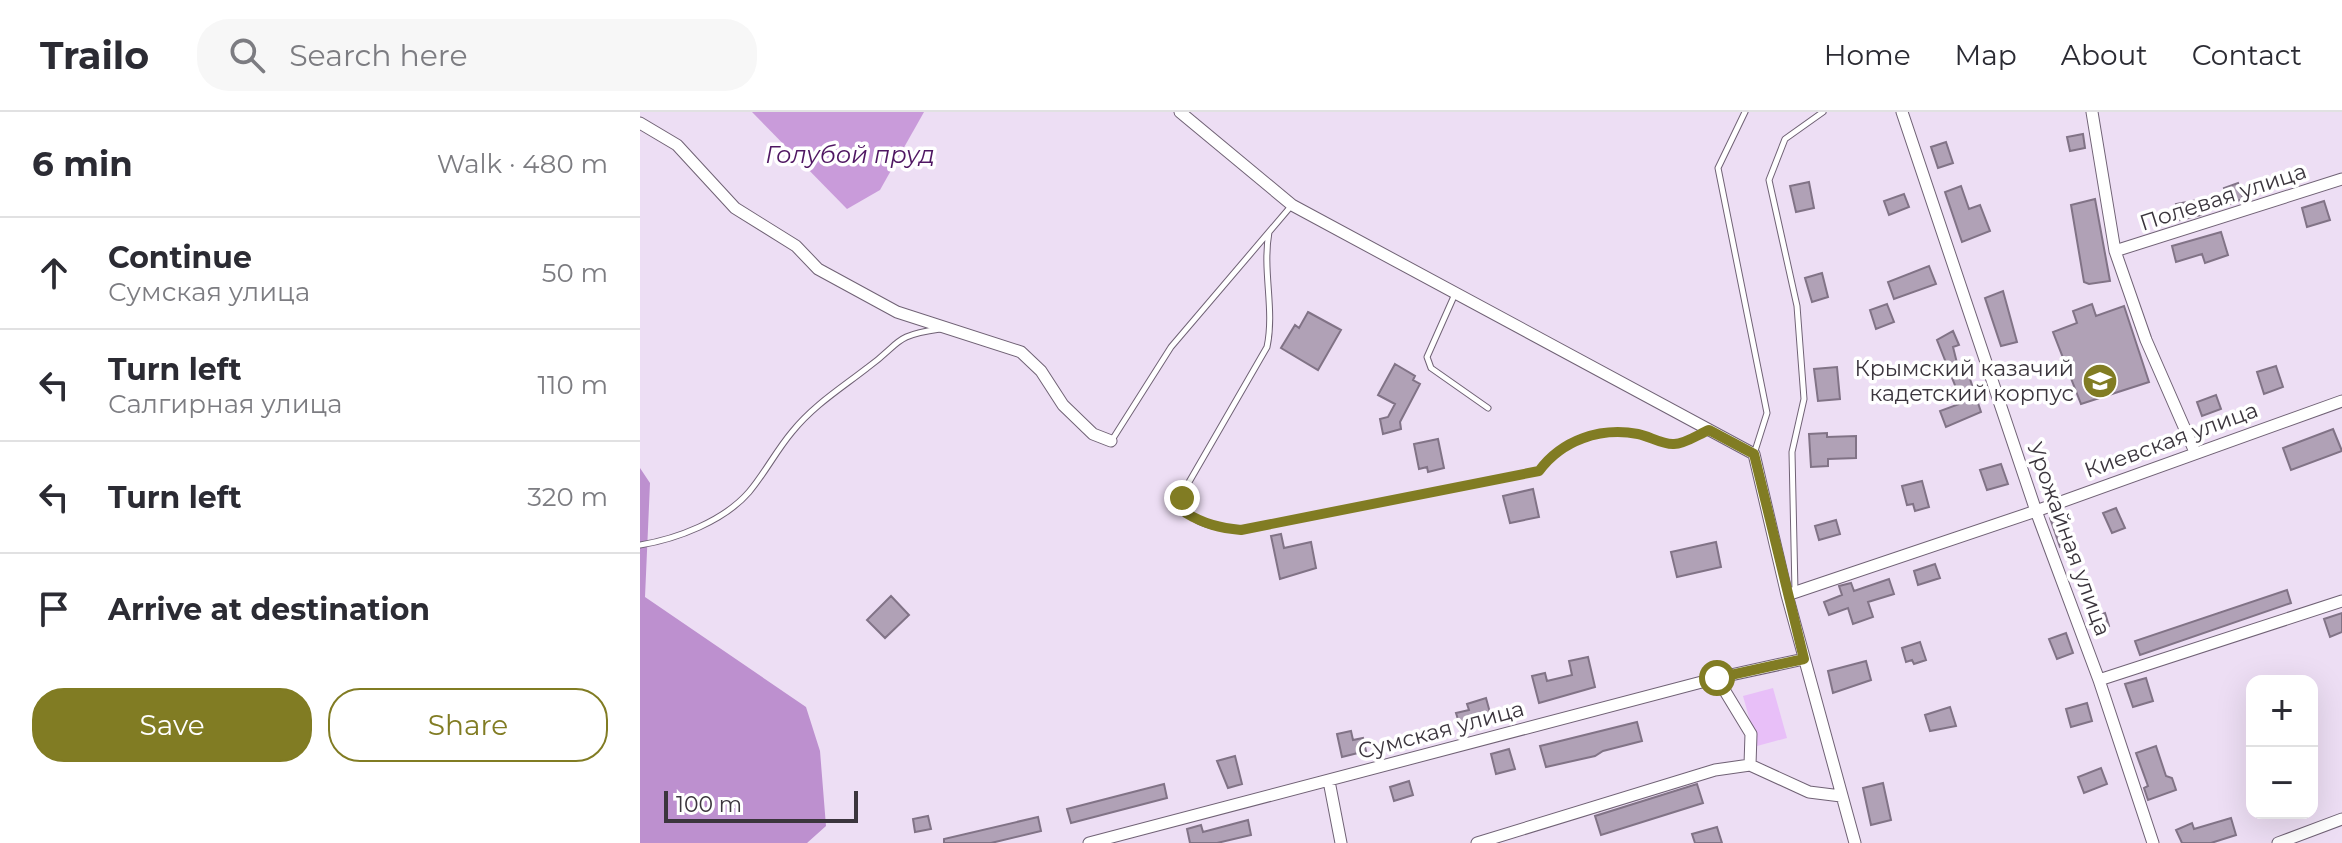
<!DOCTYPE html>
<html lang="en">
<head>
<meta charset="utf-8">
<style>
  :root { --surface:#fff; --page:#f7f7f7; --text:#2b2b33; --muted:#7c7c81; --line:#e1e1e2; --accent:#817c23 }
  body { margin:0; font-family:Montserrat,sans-serif; background:var(--page); color:var(--text) }
  .controls { position:absolute; right:24px; bottom:24px; display:grid; overflow:hidden; border-radius:16px; box-shadow:0 8px 32px #0002 }
  .controls button { width:72px; height:72px; display:grid; place-items:center; padding:0; border:0; border-bottom:2px solid var(--line); background:var(--surface); color:var(--text); font:40px sans-serif }
  .scale { position:absolute; left:24px; bottom:20px; width:194px; box-sizing:border-box; padding-left:8px; border:4px solid #3b353d; border-top:0; font-size:22px; line-height:28px; white-space:nowrap; color:#3b353d; -webkit-text-stroke:6px #fff; paint-order:stroke }
  .stop { position:absolute; width:24px; height:24px; margin:-18px; border:6px solid #817c23; border-radius:50%; background:#fff }
  .stop.end { background:#817c23; border-color:#fff; box-shadow:0 2px 8px #0008 }
  .list { margin:0; padding:0; list-style:none }
  h2 { display:flex; justify-content:space-between; align-items:center; height:104px; margin:0; padding:0 32px; font-size:34px }
  h2 small { font-size:26px; font-weight:400; color:var(--muted) }
  .list li { display:grid; grid-template-columns:52px 1fr auto; gap:24px; align-items:center; box-sizing:border-box; height:112px; padding:0 32px; border-top:2px solid var(--line) }
  .list b { display:block; font-size:30px; white-space:nowrap }
  .list p { margin:0; font-size:26px; white-space:nowrap; color:var(--muted) }
  .list em { font-size:26px; font-style:normal; color:var(--muted) }
  .actions { display:flex; gap:16px; padding:24px 32px }
  .actions a { flex:1; padding:18px 0; border:2px solid var(--accent); border-radius:32px; text-align:center; font-size:28px; color:var(--accent) }
  .actions .main { background:var(--accent); color:#fff }
  .icon { flex:none; width:44px; height:44px; fill:none; stroke:currentColor; stroke-width:2; stroke-linecap:round; stroke-linejoin:round }
  .map { position:relative; flex:none; width:1702px; height:731px; overflow:hidden }
  header { display:flex; align-items:center; gap:48px; box-sizing:border-box; height:112px; padding:0 40px; background:var(--surface); border-bottom:2px solid var(--line) }
  header strong { font-size:38px }
  nav { display:flex; gap:44px; margin-inline-start:auto; font-size:28px }
  .search { width:560px; height:72px; background:var(--page); display:flex; align-items:center; gap:20px; box-sizing:border-box; padding:0 28px; border-radius:32px; color:var(--muted); font-size:30px }
  main { display:flex }
  aside { flex:1; background:var(--surface) }
  .map>svg:first-child { display:block }
  .green { fill:#e8bff8 }
  .forest { fill:#bd90cf }
  .water { fill:#c99bda }
  .building { fill:#b0a1b6; stroke:#817386; stroke-width:2 }
  .lines { fill:none; stroke-linecap:round; stroke-linejoin:round }
  .lane-casing { stroke:#706275; stroke-width:7 }
  .street-casing { stroke:#706275; stroke-width:13 }
  .lane { stroke:#fff; stroke-width:5 }
  .street { stroke:#fff; stroke-width:11 }
  .route { stroke:#817c23; stroke-width:10 }
  .labels { text-anchor:middle; dominant-baseline:central; stroke-width:7; stroke-linejoin:round; paint-order:stroke }
  .street-label { font-size:22px; fill:#3b353d; stroke:#fff }
  .poi-label { font-size:22px; fill:#3b353d; stroke:#fff; text-anchor:end }
  .water-label { font-size:24px; font-style:italic; fill:#4f1662; stroke:#fff }
</style>
</head>
<body>
<header>
<strong>Trailo</strong>
<div class="search"><svg class="icon" aria-label="search" viewBox="0 0 24 24"><circle cx="10" cy="10" r="6"/><path d="M15 15l6 6"/></svg>Search here</div>
<nav><a>Home</a><a>Map</a><a>About</a><a>Contact</a></nav>
</header>
<main>
<aside>
<h2>6 min<small>Walk · 480 m</small></h2>
<ul class="list">
<li><svg class="icon" aria-label="ahead" viewBox="0 0 24 24"><path d="M12 20V5M6 11l6-6 6 6"/></svg><div><b>Continue</b><p>Сумская улица</p></div><em>50 m</em></li>
<li><svg class="icon" aria-label="left" viewBox="0 0 24 24"><path d="M17 20v-9H6M10 6l-5 5 5 5"/></svg><div><b>Turn left</b><p>Салгирная улица</p></div><em>110 m</em></li>
<li><svg class="icon" aria-label="left" viewBox="0 0 24 24"><path d="M17 20v-9H6M10 6l-5 5 5 5"/></svg><div><b>Turn left</b></div><em>320 m</em></li>
<li><svg class="icon" aria-label="arrive" viewBox="0 0 24 24"><path d="M6 21V4h12l-3 4 3 4H6"/></svg><div><b>Arrive at destination</b></div></li>
</ul>
<div class="actions"><a class="main">Save</a><a>Share</a></div>
</aside>
<div class="map">
<svg width="1702" height="731" viewBox="0 0 1702 731">
  <rect width="100%" height="100%" fill="#eddef4"/>
  <!-- green -->
  <path class="green" d="M1133,576L1147,626L1117,634L1103,584Z"/>
  <!-- forest -->
  <path class="forest" d="M0,356L10,371L5,485L166,595L180,639L186,714L167,731H0Z"/>
  <!-- water -->
  <path class="water" d="M112,0H284L240,78L207,97Z"/>
  <!-- building -->
  <path class="building" d="M1443,22L1445,36L1430,39L1427,25Z
    M1306,30L1313,51L1298,56L1291,35Z
    M1169,70L1174,96L1156,100L1150,74Z
    M1598,71L1603,87L1590,92L1584,76Z
    M1321,74L1329,97L1340,93L1350,119L1322,130L1305,80Z
    M1264,82L1269,95L1249,103L1244,89Z
    M1455,87L1470,169L1449,172L1444,170L1431,93Z
    M1558,88L1561,103L1540,108L1536,92Z
    M1684,89L1690,108L1667,115L1662,96Z
    M1581,120L1588,143L1565,151L1562,142L1536,150L1532,134Z
    M1289,154L1296,172L1254,187L1248,170Z
    M1182,161L1188,185L1172,190L1165,166Z
    M1363,179L1377,230L1361,234L1345,186Z
    M1247,192L1254,210L1236,217L1230,198Z
    M1452,192L1456,204L1484,194L1509,270L1441,292L1413,220L1437,211L1433,199Z
    M668,200L701,218L678,258L641,236L655,213L659,216Z
    M1313,219L1319,233L1313,235L1318,255L1325,252L1341,300L1306,315L1300,299L1322,291L1297,228Z
    M755,252L775,264L773,268L780,272L760,310L761,317L743,322L740,307L748,305L755,292L738,283Z
    M1636,254L1643,275L1624,282L1617,260Z
    M1197,255L1200,287L1178,289L1174,257Z
    M1576,283L1581,297L1562,304L1557,290Z
    M1693,317L1702,339L1651,358L1643,336Z
    M1187,321V325L1216,324V346L1188,347V354L1171,355L1169,322Z
    M798,327L804,356L788,360L787,355L779,357L774,332Z
    M1361,352L1368,372L1347,378L1340,358Z
    M1282,369L1289,395L1275,399L1273,392L1267,393L1262,374Z
    M893,377L899,405L870,411L863,384Z
    M1476,396L1485,416L1472,421L1463,401Z
    M1418,402L1422,404L1430,425L1429,431L1420,435L1410,406Z
    M1196,408L1200,422L1179,428L1175,414Z
    M641,422L644,436L671,430L676,456L640,467L631,424Z
    M1076,430L1081,455L1037,465L1031,440Z
    M1295,452L1300,466L1278,473L1274,459Z
    M1249,467L1254,482L1228,490L1233,505L1213,512L1208,496L1189,503L1184,490L1202,483L1199,474L1211,471L1214,479Z
    M1647,478L1651,491L1500,543L1495,529Z
    M251,484L269,503L245,526L227,508Z
    M1465,501L1469,514L1456,519L1451,506Z
    M1702,501V520L1690,525L1684,507Z
    M1426,521L1433,541L1417,547L1409,527Z
    M1280,530L1286,548L1274,552L1272,548L1266,550L1262,536Z
    M948,545L955,575L899,591L892,564L905,561L907,569L932,563L929,549Z
    M1226,549L1231,568L1193,581L1188,559Z
    M1506,566L1513,589L1493,595L1485,572Z
    M846,586L852,608L821,617L816,601L829,598L827,592Z
    M1447,591L1452,609L1431,615L1426,597Z
    M1310,595L1316,614L1290,619L1285,603Z
    M997,610L1002,629L963,639L955,644L906,655L900,634Z
    M711,619L713,628L723,626L726,639L702,645L697,622Z
    M1516,634L1526,664L1532,666L1536,678L1508,688L1504,676L1508,674L1496,641Z
    M869,637L875,657L856,662L851,642Z
    M595,644L602,672L588,676L577,649Z
    M1461,656L1467,672L1444,681L1438,665Z
    M769,669L773,683L754,689L750,675Z
    M1243,671L1251,708L1231,713L1223,676Z
    M524,672L527,686L431,711L427,697Z
    M1057,672L1063,691L961,723L955,704Z
    M288,704L291,717L275,720L273,707Z
    M398,705L401,719L351,731H304V727Z
    M1591,706L1596,723L1571,731H1542L1536,718L1552,711L1554,717Z
    M608,708L611,723L577,731H550L547,717L561,713L563,720Z
    M1077,715L1082,731H1055L1052,722Z"/>
  <g class="lines">
    <defs>
      <path id="lane" d="M1105,0L1078,56L1127,301L1114,342
        M629,120C622,159 635,197 627,235L545,377L542,395C554,414 580,416 601,418L899,359C922,328 960,315 998,322C1009,324 1022,332 1034,332C1044,332 1059,322 1068,318
        M815,182L787,245L791,256L848,296
        M472,328L531,235L652,93
        M0,433C37,427 84,409 109,380C125,361 136,339 152,320C174,293 200,277 227,256C262,231 251,224 300,217
        M1155,479L1152,340L1164,287L1157,194L1129,68L1145,27L1183,0"/>
      <path id="street" d="M540,0L652,93L1114,342L1147,483L1215,731
        M1262,0L1396,399L1459,568L1513,731
        M1452,0L1475,139L1506,228L1555,340
        M0,11L37,33L95,96L156,134L178,157L257,200L381,240L401,259L423,293L453,322L471,329
        M1475,139L1702,67
        M1147,483L1396,399L1702,289
        M1077,566L1111,622L1110,653
        M1459,568L1702,489
        M689,669L701,731
        M449,731L1077,566L1164,547
        M837,731L1075,658L1110,653L1169,680L1201,684
        M1638,731L1702,707"/>
    </defs>
    <!-- lane casing -->
    <use href="#lane" class="lane-casing"/>
    <!-- street casing -->
    <use href="#street" class="street-casing"/>
    <!-- lane -->
    <use href="#lane" class="lane"/>
    <!-- street -->
    <use href="#street" class="street"/>
  </g>
  <g class="lines">
    <!-- route -->
    <path class="route" d="M542,386L546,401C564,412 580,416 601,418L899,359C922,328 960,315 998,322C1009,324 1023,333 1034,332C1045,332 1059,322 1069,318L1114,342L1164,547L1077,566"/>
  </g>
  <!-- icons -->
  <defs>
    <symbol id="university-disc" viewBox="-11 -11 22 22"><circle r="9.5" fill="#817c23" stroke="#fff"/><path d="M0-5L7-2L0 1L-7-2ZM-4 1L0 2.5L4 1V4Q0 6-4 4Z" fill="#fff"/></symbol>
  </defs>
  <g fill-rule="evenodd">
    <use href="#university-disc" x="1440" y="249" width="40" height="40"/>
  </g>
  <g class="labels">
    <!-- street labels -->
    <g class="street-label">
      <text transform="translate(1583 85) rotate(-18)">Полевая улица</text>
      <text transform="translate(1531 328) rotate(-20)">Киевская улица</text>
      <text transform="translate(1429 427) rotate(70)">Урожайная улица</text>
      <text transform="translate(801 618) rotate(-15)">Сумская улица</text>
    </g>
    <!-- poi labels -->
    <g class="poi-label">
      <text x="1434" y="256">Крымский казачий<tspan x="1434" dy="25">кадетский корпус</tspan></text>
    </g>
    <!-- water labels -->
    <g class="water-label">
      <text x="210" y="42">Голубой пруд</text>
    </g>
  </g>
</svg>
<div class="controls">
<button>+</button>
<button>−</button>
</div>
<div class="scale">100 m</div>
<div class="stop" style="left:1077px;top:566px"></div>
<div class="stop end" style="left:542px;top:386px"></div>
</div>
</main>
</body>
</html>
